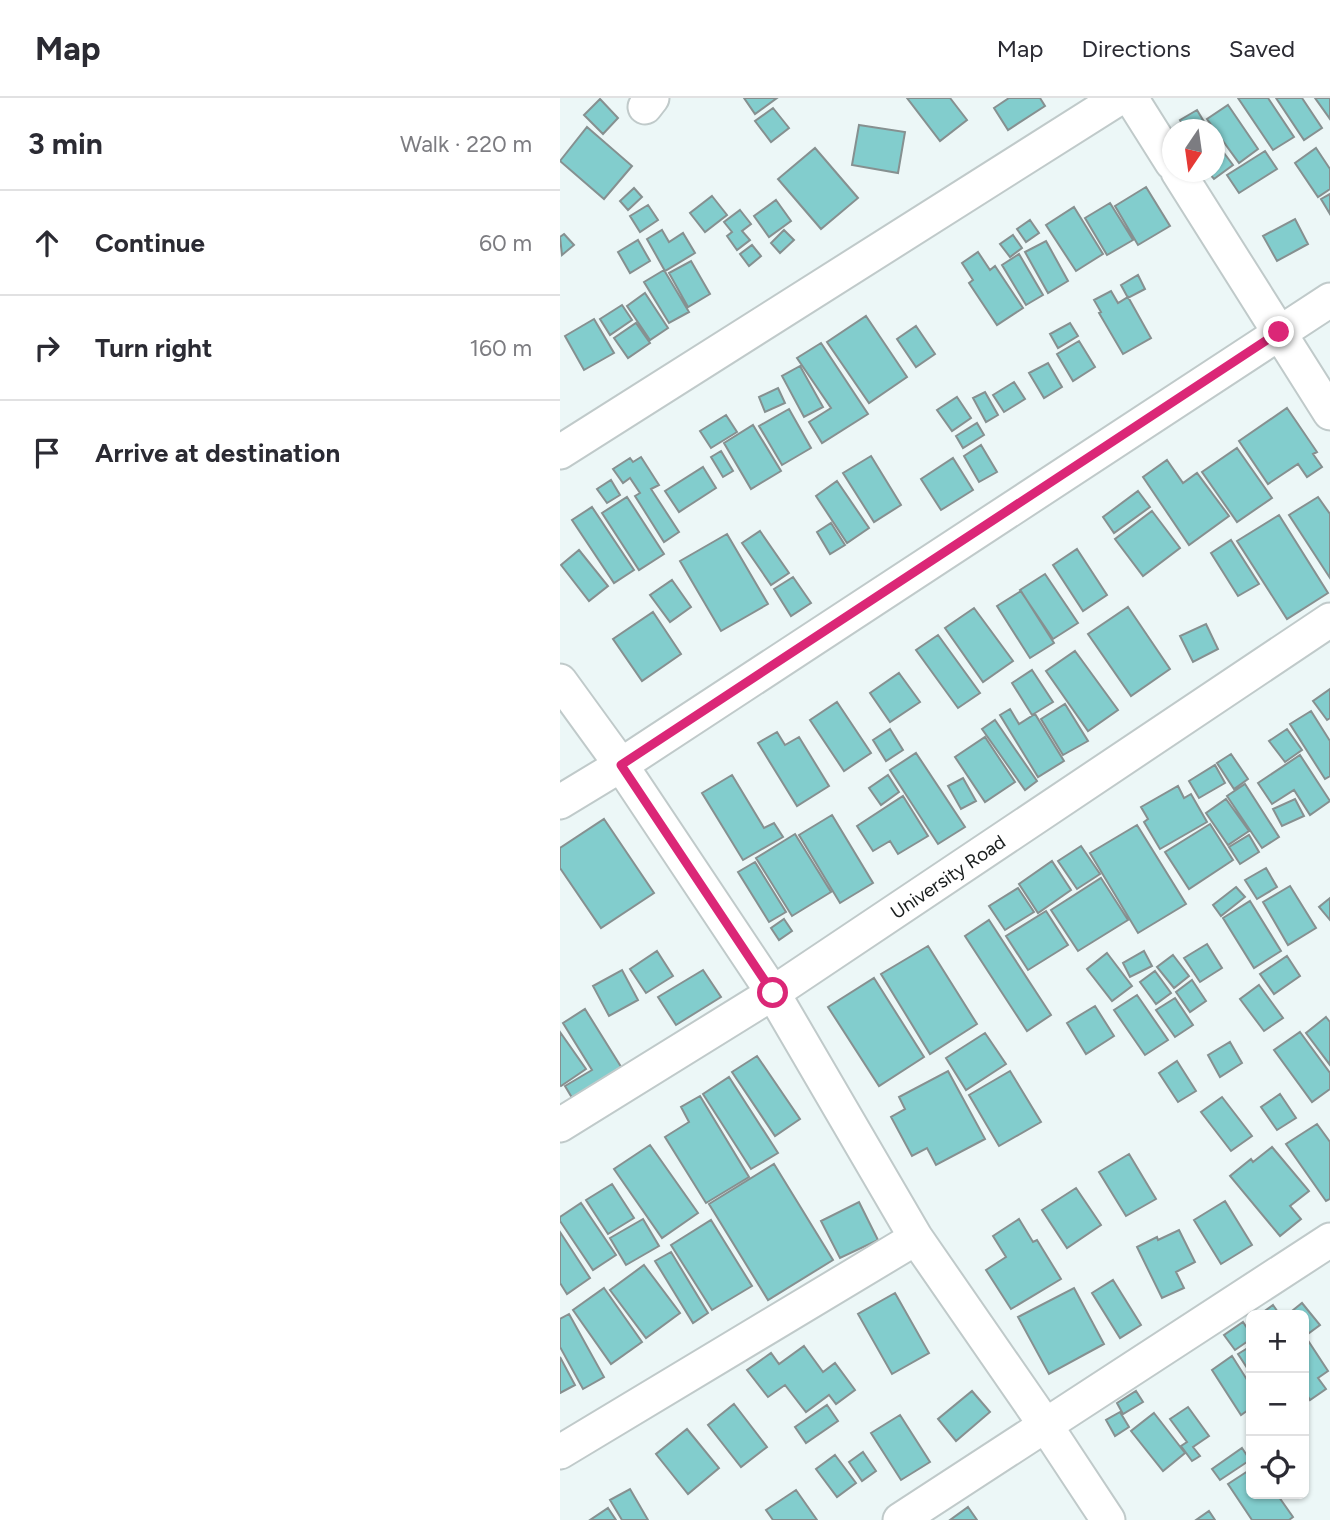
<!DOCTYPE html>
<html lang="en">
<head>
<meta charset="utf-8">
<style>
  :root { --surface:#fff; --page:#f7f7f7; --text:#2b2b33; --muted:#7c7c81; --line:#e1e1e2 }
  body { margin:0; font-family:Figtree,sans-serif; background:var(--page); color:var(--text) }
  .controls { position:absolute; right:21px; bottom:21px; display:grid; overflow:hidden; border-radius:10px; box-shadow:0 2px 5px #0004 }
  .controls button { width:63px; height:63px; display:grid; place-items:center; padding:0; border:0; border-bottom:2px solid var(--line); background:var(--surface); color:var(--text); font:35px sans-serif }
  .compass { position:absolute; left:602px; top:21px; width:63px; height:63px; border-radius:50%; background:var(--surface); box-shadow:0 2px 5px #0004; rotate:193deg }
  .stop { position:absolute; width:21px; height:21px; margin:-16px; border:5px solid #db2777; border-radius:50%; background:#fff }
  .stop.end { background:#db2777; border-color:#fff; box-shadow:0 2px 7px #0008 }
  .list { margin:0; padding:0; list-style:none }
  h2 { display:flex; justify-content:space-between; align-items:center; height:91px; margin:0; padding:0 28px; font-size:30px }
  h2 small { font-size:23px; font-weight:400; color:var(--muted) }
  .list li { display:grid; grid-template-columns:46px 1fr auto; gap:21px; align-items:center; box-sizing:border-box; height:105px; padding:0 28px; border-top:2px solid var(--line) }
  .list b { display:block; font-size:26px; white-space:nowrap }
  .list em { font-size:23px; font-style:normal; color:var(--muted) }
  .icon { flex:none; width:38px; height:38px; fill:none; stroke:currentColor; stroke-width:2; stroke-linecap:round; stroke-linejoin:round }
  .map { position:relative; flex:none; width:770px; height:1422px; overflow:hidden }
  header { display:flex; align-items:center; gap:42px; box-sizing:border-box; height:98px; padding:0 35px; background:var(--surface); border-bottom:2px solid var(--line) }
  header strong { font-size:33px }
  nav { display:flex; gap:38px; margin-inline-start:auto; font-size:24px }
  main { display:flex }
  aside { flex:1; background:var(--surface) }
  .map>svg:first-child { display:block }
  .building { fill:#82cdcd; stroke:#869090; stroke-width:2 }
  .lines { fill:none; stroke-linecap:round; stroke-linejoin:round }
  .minor-casing { stroke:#c0caca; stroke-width:37 }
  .minor { stroke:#fff; stroke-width:33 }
  .route { stroke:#db2777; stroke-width:9 }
  .labels { text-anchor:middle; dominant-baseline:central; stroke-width:7; stroke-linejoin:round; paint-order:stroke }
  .street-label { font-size:19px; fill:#191d1d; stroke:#fff }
</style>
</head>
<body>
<header>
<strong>Map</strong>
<nav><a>Map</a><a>Directions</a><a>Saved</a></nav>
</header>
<main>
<aside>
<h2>3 min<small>Walk · 220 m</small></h2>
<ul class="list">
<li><svg class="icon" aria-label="ahead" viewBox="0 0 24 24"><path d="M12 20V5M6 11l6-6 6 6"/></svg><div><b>Continue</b></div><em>60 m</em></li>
<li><svg class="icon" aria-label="right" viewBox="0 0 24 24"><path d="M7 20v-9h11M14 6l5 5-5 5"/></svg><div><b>Turn right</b></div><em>160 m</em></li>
<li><svg class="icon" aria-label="arrive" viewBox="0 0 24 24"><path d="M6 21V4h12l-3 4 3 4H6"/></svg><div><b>Arrive at destination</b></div></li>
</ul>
</aside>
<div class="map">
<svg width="770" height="1422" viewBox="0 0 770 1422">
  <rect width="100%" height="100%" fill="#ecf7f7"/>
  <!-- building -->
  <path class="building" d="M184,0H217L195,16Z
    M347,0H390L407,22L380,43Z
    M449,0H480L485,8L448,32L434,10Z
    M678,0H708L734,39L713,52Z
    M716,0H742L762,30L744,42Z
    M755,0H770V21Z
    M40,1L58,20L43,36L24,17Z
    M668,7L698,51L679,65L647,21Z
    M213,10L229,30L211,44L195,23Z
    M637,12L649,32H626L620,22Z
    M299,27L345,34L338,75L292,67Z
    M27,29L72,68L44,101L0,63Z
    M658,47L673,67L654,81L648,74H654V50Z
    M255,50L298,100L261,131L218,81Z
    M756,50L770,71V91L758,99L735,65Z
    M705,53L717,71L679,95L667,77Z
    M586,89L610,128L578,147L555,108Z
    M74,90L82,99L68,112L60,103Z
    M770,96V116L761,101Z
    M152,98L167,117L145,134L130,115Z
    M216,102L231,123L209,139L194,118Z
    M550,105L573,142L547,157L525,120Z
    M88,107L98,122L80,134L70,118Z
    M514,109L543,156L516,173L486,127Z
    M180,112L191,126L182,133L190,142L177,152L167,138L172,134L164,124Z
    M735,121L748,146L717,163L703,138Z
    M470,122L479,135L466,144L457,131Z
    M102,132L109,144L123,135L135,155L105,173L87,141Z
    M224,132L234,142L220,155L211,145Z
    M4,136L14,147L2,157L0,139Z
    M453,137L462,150L450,159L440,146Z
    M78,142L90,163L70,175L58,154Z
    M486,143L508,183L488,195L465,154Z
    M192,147L201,158L189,168L180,156Z
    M418,154L430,172L435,168L463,210L437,227L409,185L413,182L402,165Z
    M459,156L483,197L466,207L442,167Z
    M131,163L150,196L128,209L109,175Z
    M104,172L129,214L109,225L84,184Z
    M578,177L585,191L568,200L561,187Z
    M551,193L558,205L568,199L591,240L563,256L539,215L541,214L534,202Z
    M85,195L108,230L90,242L67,208Z
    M62,207L72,222L50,237L40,221Z
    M306,218L347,279L309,305L267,244Z
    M34,221L54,255L24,272L5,238Z
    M76,225L90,245L68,260L54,240Z
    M510,225L518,238L498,250L490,236Z
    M356,228L375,256L356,269L337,241Z
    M519,243L535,269L513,283L497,256Z
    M261,245L308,316L262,345L249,324L271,310L237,260Z
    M488,265L502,289L484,300L469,275Z
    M240,268L263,309L244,319L222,278Z
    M454,284L465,301L444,314L433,297Z
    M218,290L225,305L205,314L199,299Z
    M425,294L438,317L426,324L413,300Z
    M397,299L411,320L392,333L377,312Z
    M727,310L757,354L753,356L762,369L747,379L738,366L708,386L679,343Z
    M229,311L251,350L222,367L199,328Z
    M166,317L177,334L151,350L140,333Z
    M417,325L424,337L403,350L396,338Z
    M193,327L221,373L191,391L164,345Z
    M421,347L437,374L419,384L404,358Z
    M677,350L712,400L677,424L642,374Z
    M161,353L173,373L163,379L151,359Z
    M311,358L341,407L314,424L283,375Z
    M81,359L99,387L91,391L119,434L104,444L75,398L80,395L70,380L63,385L53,371L70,360L73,364Z
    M393,360L413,392L381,412L361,381Z
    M607,362L623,385L637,375L669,418L629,447L583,379Z
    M143,369L156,390L119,414L105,393Z
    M51,382L60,397L47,405L37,391Z
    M277,383L309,430L287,445L256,398Z
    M578,393L590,409L554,435L543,419Z
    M67,399L104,456L79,472L42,415Z
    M758,399L770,416V480L729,417Z
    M32,409L74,472L54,485L12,422Z
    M592,413L620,450L583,478L555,441Z
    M719,417L768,495L727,521L677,443Z
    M271,425L285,447L270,456L257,434Z
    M200,433L229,475L211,487L182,445Z
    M167,436L208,506L161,533L120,463Z
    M671,442L699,486L678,498L651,455Z
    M517,451L547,497L523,513L493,467Z
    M19,452L48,488L29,503L1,467Z
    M485,476L518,525L493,541L460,492Z
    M233,479L251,505L231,518L214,491Z
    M112,482L131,509L110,524L90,497Z
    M461,493L494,545L470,560L437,508Z
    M568,509L610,571L571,598L528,536Z
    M414,510L453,563L423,584L385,530Z
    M93,514L121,556L82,583L53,541Z
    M646,526L658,551L633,564L620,538Z
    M378,537L420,595L398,610L356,552Z
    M515,553L558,612L528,633L486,573Z
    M472,572L493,604L472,617L452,585Z
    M339,575L360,604L330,624L310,595Z
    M770,591V620L767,622L753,603Z
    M277,604L311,655L284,673L250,622Z
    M505,606L528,643L503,657L481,621Z
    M450,611L459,626L475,616L504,663L478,679L440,617Z
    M751,613L770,643V678L765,681L730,626Z
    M435,622L477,683L465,692L422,631Z
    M330,631L343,652L326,663L313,642Z
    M727,631L742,652L725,664L709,643Z
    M217,634L225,647L239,639L269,688L237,708L198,645Z
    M425,639L455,684L425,704L395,659Z
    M356,655L405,729L378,746L330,672Z
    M671,656L688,681L674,691L657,665Z
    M740,657L770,703L750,717L734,692L712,706L698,685Z
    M655,667L665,685L639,700L629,683Z
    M172,677L204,730L214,725L223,739L183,762L142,695Z
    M328,677L339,694L321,707L309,690Z
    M403,680L416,703L401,711L388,688Z
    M685,686L719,739L702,750L667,698Z
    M618,688L624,700L631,696L647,724L600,751L584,724L588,721L581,709Z
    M343,698L368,738L338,756L330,743L313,753L297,728Z
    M666,701L689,733L668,747L646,715Z
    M735,701L744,718L722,728L713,711Z
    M272,717L313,785L280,805L239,737Z
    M44,721L94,795L41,830L0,770V750Z
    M650,726L673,762L629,791L605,754Z
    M577,727L626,806L578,835L530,755Z
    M235,736L271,794L232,818L196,760Z
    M689,737L699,754L680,766L669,749Z
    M521,748L540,776L517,791L498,763Z
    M492,763L511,792L478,815L459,786Z
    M195,764L226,814L209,824L178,774Z
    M706,770L717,789L697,801L685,782Z
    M541,780L568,822L518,853L491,812Z
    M730,788L756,830L728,847L703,804Z
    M676,789L685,799L661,818L653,807Z
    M458,790L474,814L445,832L429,808Z
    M770,800V822L759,809Z
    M690,803L721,853L694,870L663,820Z
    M486,813L508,847L468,872L446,838Z
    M224,821L232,833L219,842L211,830Z
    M429,822L491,917L467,933L405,838Z
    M647,846L662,870L640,884L624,860Z
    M368,848L417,926L370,956L321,876Z
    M97,853L113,878L86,895L70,871Z
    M584,853L592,868L570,879L563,865Z
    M547,855L572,888L552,903L527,871Z
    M613,857L629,878L614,890L597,869Z
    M727,858L740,878L714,896L700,876Z
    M62,872L78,902L49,918L33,888Z
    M143,872L161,899L116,927L98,899Z
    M595,873L611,895L596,906L580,884Z
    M314,880L364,959L319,988L268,909Z
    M632,882L646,903L630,914L616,894Z
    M699,887L723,920L704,933L680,901Z
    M577,897L608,942L585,957L554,912Z
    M615,900L633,927L615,939L596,912Z
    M535,908L554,938L526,956L507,925Z
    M25,911L63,972L14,1003L5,988L32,972L3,925Z
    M766,919L770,924V967L746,935Z
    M0,934L26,971L1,988L0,987Z
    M740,934L770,975V991L752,1004L714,952Z
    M425,935L446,966L406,992L386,960Z
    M670,944L682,965L660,979L648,957Z
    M197,958L240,1021L215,1038L172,974Z
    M617,963L636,993L618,1004L599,975Z
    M388,973L425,1041L376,1067L367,1050L352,1058L331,1019L345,1011L339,999Z
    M450,973L481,1024L439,1048L409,997Z
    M169,979L218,1055L191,1071L143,996Z
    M720,996L736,1020L717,1032L701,1009Z
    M140,998L189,1079L146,1105L105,1039L129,1024L121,1009Z
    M662,999L692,1038L671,1053L641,1014Z
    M757,1026L770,1044V1101L766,1103L726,1046Z
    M90,1047L138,1115L102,1140L54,1071Z
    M712,1049L749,1093L730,1108L741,1121L720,1138L670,1078L691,1061L693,1064Z
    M569,1056L596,1101L566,1118L539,1074Z
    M214,1066L273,1162L208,1202L149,1106Z
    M52,1086L74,1120L48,1136L26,1102Z
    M516,1090L541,1127L507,1150L482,1112Z
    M665,1103L692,1147L661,1166L634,1122Z
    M299,1104L318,1142L280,1160L261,1123Z
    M21,1105L56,1157L33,1172L0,1123V1119Z
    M83,1121L99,1148L66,1167L50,1140Z
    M459,1121L473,1144L477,1142L501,1181L451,1211L426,1172L446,1159L433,1138Z
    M151,1122L192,1188L152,1212L111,1147Z
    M619,1132L635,1164L616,1174L624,1190L602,1200L577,1149L597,1139L598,1142Z
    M0,1134L30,1180L7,1196L0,1185Z
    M111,1154L148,1215L133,1225L95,1163Z
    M84,1167L120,1215L86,1240L50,1192Z
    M553,1182L581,1227L560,1240L532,1195Z
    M44,1190L82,1244L51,1266L13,1212Z
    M514,1190L544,1246L489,1276L458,1219Z
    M335,1195L369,1255L332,1276L298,1216Z
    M742,1205L760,1227L745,1238L744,1217H727Z
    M713,1207L720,1217H699Z
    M9,1216L44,1279L23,1291L0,1249V1221Z
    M683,1224L691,1236V1241L675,1252L664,1237Z
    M749,1244L768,1273L758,1280L766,1291L750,1302L744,1292V1248Z
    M244,1248L263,1274L275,1265L295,1292L276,1306L269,1297L246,1314L225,1287L208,1299L187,1272L211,1255L219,1266Z
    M691,1248V1276L678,1256Z
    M672,1258L691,1288V1310L681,1317L652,1272Z
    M0,1259L15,1287L0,1295Z
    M412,1293L430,1314L396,1343L378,1321Z
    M576,1293L583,1304L563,1316L557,1305Z
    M174,1306L207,1349L181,1369L148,1327Z
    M267,1307L278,1323L246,1345L235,1329Z
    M628,1309L649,1338L633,1349L640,1358L632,1363L621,1348L627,1344L610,1321Z
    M560,1314L569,1329L555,1338L546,1322Z
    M594,1315L625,1355L603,1373L571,1333Z
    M340,1317L370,1364L341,1382L311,1335Z
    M127,1331L159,1370L128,1396L96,1356Z
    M682,1350L690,1362L660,1382L652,1371Z
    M303,1354L316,1373L302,1383L289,1364Z
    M275,1357L296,1385L277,1399L256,1371Z
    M691,1371V1396H724L719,1399L733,1419L729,1422H692L668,1386Z
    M70,1391L88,1422H62L50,1402Z
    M236,1392L257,1422H213L206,1412Z
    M408,1409L417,1422H390Z
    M48,1410L56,1422H30Z
    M649,1413L655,1422H636Z"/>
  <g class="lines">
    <defs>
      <path id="minor" d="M571,0L612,65
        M85,9L92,0
        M618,74L770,315
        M0,354L559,0
        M0,583L61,667L213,895L356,1140L486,1328L548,1422
        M0,704L61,667L770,202
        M0,1027L213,895L770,522
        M0,1354L356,1140
        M340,1422L770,1142"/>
    </defs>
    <!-- minor casing -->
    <use href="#minor" class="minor-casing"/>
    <!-- minor -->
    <use href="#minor" class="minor"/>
  </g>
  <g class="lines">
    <!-- route -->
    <path class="route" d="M213,895L61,667L719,234"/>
  </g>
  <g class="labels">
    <!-- street labels -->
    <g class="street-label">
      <text transform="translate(388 779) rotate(-34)">University Road</text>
    </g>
  </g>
</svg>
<div class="controls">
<button>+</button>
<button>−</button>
<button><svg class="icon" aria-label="locate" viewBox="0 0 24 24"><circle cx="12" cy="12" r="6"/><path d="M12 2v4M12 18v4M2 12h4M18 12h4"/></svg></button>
</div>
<svg class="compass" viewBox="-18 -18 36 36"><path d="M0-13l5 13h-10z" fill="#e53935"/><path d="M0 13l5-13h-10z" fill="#7c7c81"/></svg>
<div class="stop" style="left:213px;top:895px"></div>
<div class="stop end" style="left:719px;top:234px"></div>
</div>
</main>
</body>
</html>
